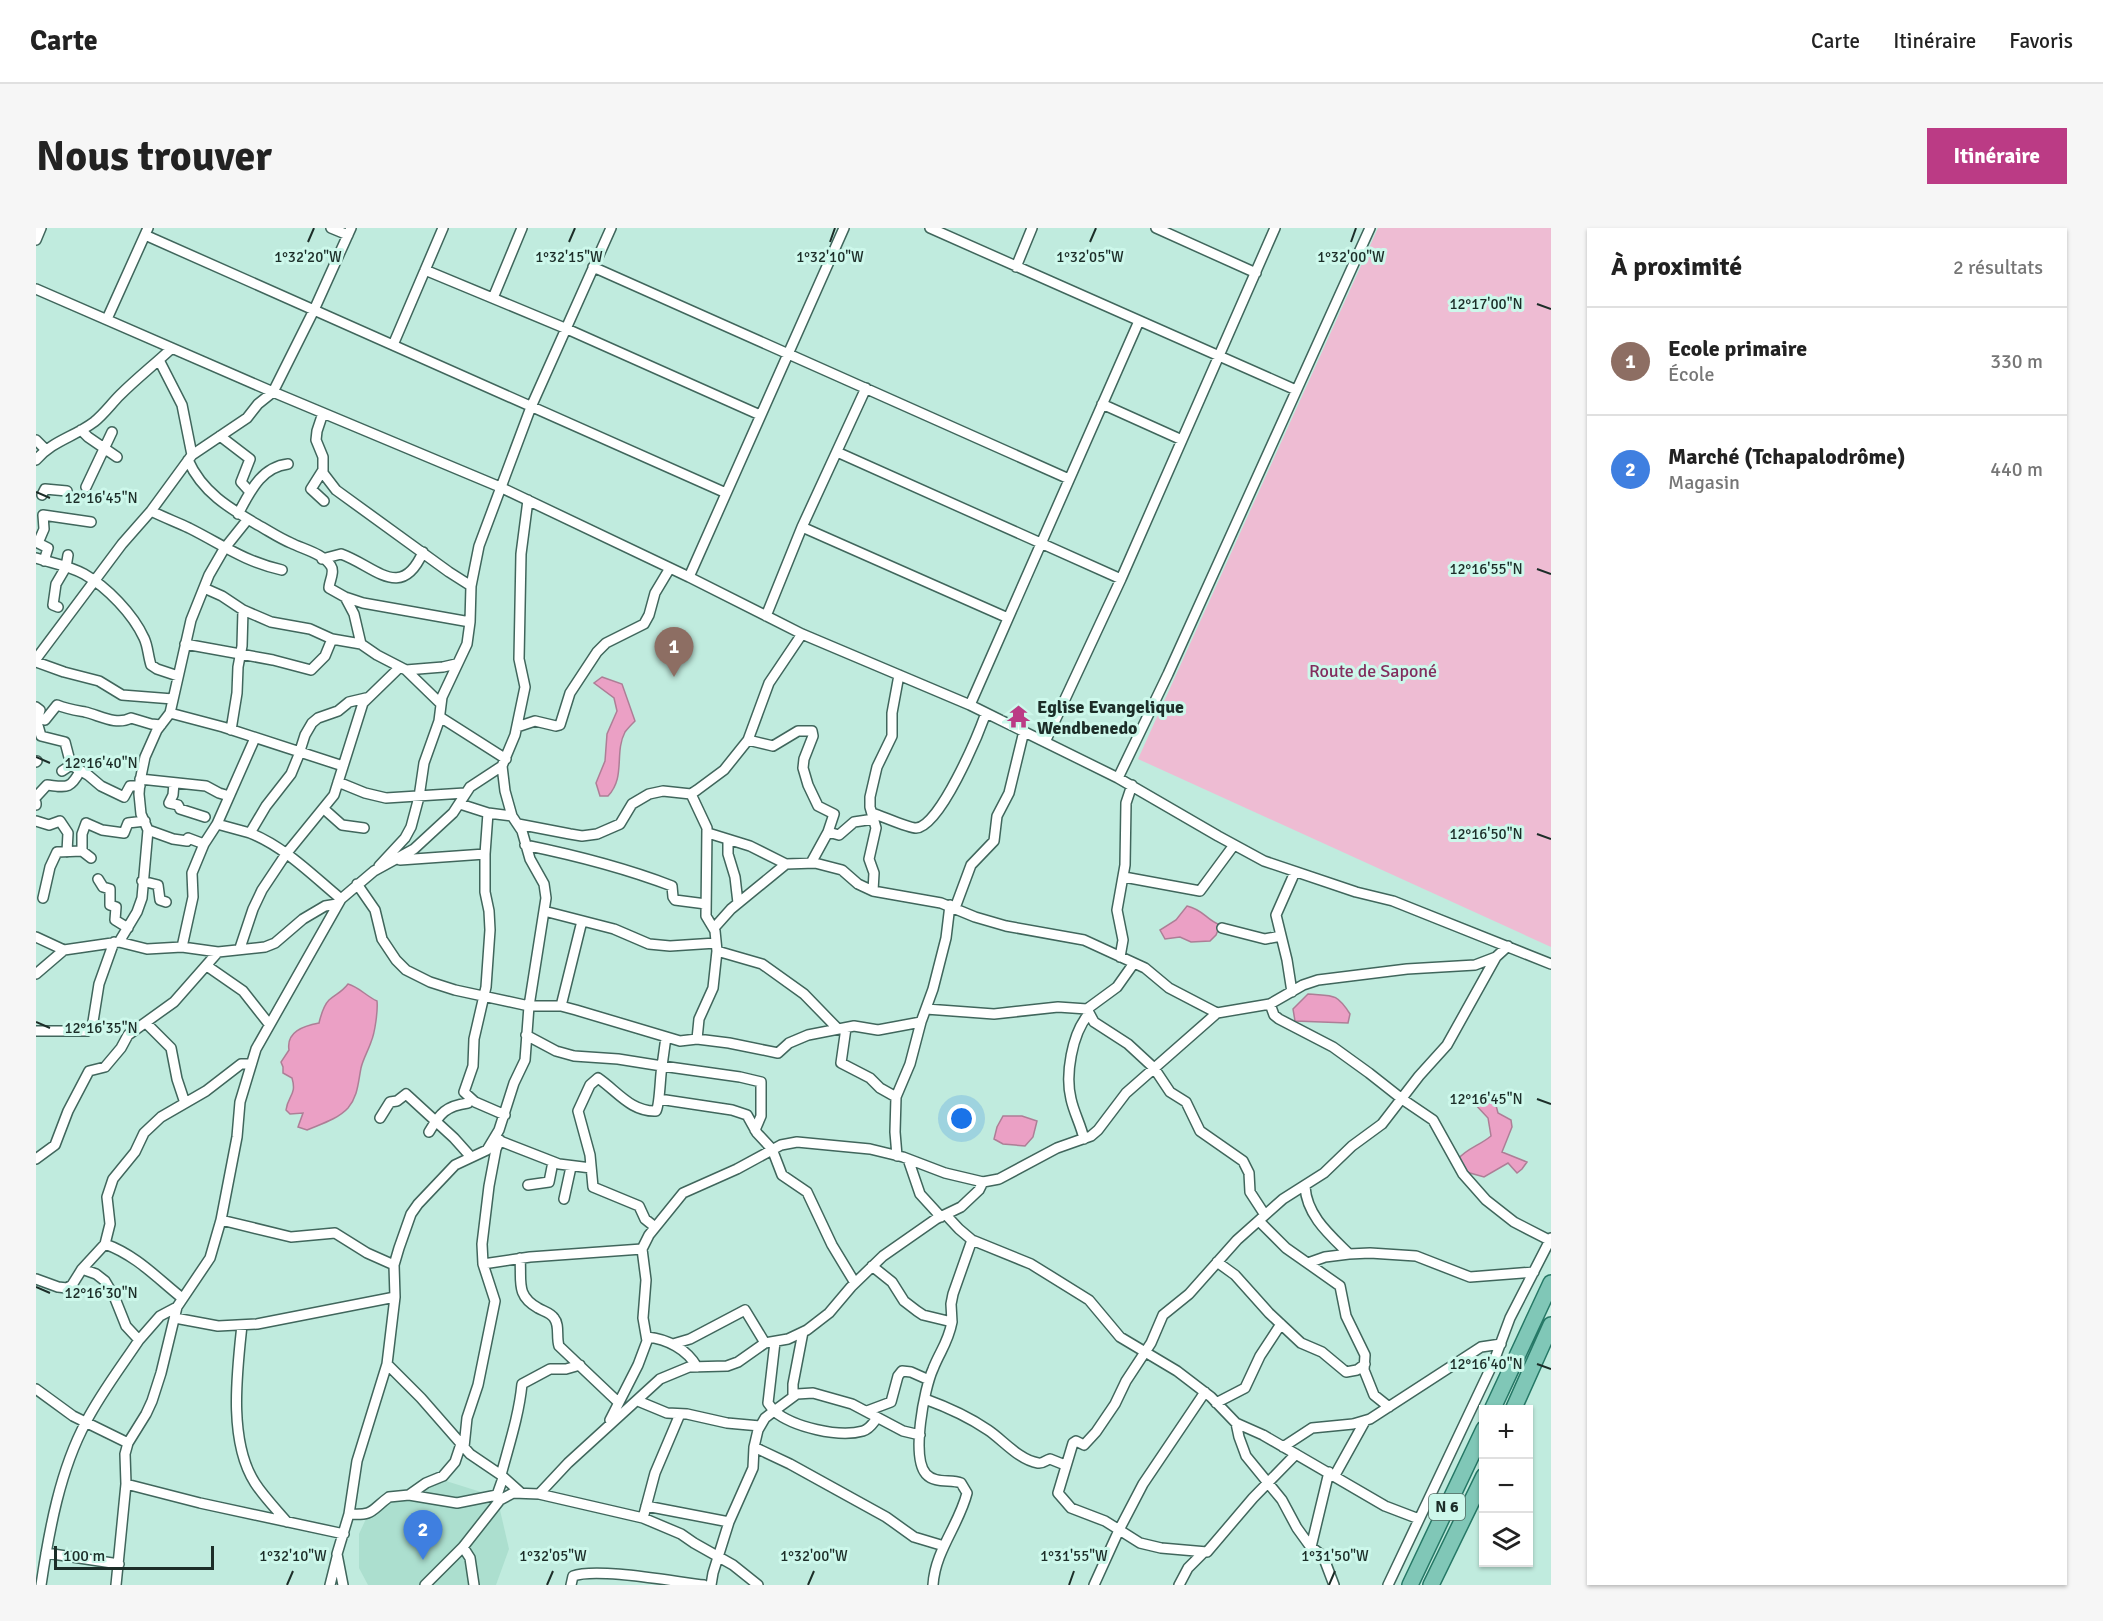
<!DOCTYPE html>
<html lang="fr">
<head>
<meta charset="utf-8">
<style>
  :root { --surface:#fff; --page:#f6f6f6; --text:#222; --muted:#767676; --line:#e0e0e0; --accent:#bb3b85 }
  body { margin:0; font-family:Signika,sans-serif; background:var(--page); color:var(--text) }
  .controls { position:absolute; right:18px; bottom:18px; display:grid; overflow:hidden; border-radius:0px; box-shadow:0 2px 4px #0004 }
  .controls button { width:54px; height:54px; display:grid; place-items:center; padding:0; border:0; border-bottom:2px solid var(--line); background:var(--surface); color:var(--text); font:30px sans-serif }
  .scale { position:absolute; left:18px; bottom:15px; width:160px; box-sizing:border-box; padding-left:6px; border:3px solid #1c2d28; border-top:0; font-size:16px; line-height:21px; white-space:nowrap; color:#1c2d28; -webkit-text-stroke:4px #cdf8eb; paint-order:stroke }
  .you { position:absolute; left:926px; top:891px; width:21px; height:21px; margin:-15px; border:4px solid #fff; border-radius:50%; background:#1a73e8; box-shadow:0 0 0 9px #1a73e833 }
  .badge { display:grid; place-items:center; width:39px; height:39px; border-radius:50%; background:var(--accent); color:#fff; font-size:20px; font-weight:700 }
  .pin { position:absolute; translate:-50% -50px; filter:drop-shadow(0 2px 3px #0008) }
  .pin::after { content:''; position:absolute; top:32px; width:21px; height:18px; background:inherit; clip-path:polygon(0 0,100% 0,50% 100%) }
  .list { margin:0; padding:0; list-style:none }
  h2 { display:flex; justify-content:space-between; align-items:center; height:78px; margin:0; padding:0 24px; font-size:26px }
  h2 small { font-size:20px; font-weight:400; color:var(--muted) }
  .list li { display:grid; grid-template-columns:39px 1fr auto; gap:18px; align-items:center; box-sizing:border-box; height:108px; padding:0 24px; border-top:2px solid var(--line) }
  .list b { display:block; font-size:22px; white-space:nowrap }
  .list p { margin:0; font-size:20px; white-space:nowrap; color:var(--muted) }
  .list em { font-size:20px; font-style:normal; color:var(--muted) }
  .icon { flex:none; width:33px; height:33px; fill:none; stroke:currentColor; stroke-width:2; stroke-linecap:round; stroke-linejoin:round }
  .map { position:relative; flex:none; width:1515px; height:1357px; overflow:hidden; border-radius:0px }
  header { display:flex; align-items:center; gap:36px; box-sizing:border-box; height:84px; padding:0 30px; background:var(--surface); border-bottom:2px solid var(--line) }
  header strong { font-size:28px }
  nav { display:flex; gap:33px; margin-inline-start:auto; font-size:21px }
  .intro { display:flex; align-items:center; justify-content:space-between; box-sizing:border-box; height:144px; padding:0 36px }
  h1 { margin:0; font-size:42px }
  .button { padding:15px 27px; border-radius:0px; background:var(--accent); color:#fff; font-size:21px; font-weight:700 }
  main { display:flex; gap:36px; padding:0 36px }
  aside { flex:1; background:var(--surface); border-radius:0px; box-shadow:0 2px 4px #0004 }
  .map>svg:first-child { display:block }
  .built { fill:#acdfcf }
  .green { fill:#eebcd3 }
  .water { fill:#eba0c5; stroke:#ad7e96; stroke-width:1.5 }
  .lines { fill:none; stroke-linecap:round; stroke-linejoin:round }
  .street-casing { stroke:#40665c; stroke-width:12 }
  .primary-casing { stroke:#267866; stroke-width:18 }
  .street { stroke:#fff; stroke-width:9 }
  .primary { stroke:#80c7b7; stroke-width:15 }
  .ticks { fill:none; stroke:#1c2d28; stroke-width:2 }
  .labels { text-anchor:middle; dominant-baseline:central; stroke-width:6; stroke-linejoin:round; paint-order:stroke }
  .shield { fill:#cdf8eb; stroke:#516a62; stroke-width:1.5 }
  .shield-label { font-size:16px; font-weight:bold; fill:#1c2d28 }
  .park-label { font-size:18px; fill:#822d5d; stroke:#cdf8eb }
  .poi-label { font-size:18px; font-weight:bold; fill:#1c2d28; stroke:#cdf8eb; text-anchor:start }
  .ticks-label { font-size:15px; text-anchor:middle; fill:#1c2d28; stroke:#cdf8eb; stroke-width:6; stroke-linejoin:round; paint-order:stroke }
</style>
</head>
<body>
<header>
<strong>Carte</strong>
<nav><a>Carte</a><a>Itinéraire</a><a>Favoris</a></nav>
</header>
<div class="intro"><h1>Nous trouver</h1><a class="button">Itinéraire</a></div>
<main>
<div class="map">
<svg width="1515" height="1357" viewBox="0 0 1515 1357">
  <rect width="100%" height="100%" fill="#c0ebde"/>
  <!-- built -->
  <path class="built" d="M389,1252L410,1253L461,1269L473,1321L460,1357H332L323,1340V1306L335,1280L357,1271H381Z"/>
  <!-- green -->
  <path class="green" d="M1342,0H1515V719L1102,531Z"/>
  <!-- water -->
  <path class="water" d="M566,449L586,456L599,493C596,496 592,500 589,504C578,525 590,549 572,568H564L560,555L569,533L571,506L581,483L578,470L558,455Z
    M1151,678C1168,682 1169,691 1184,697L1180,707L1174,713L1155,714L1144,709L1129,711L1124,702L1140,692Z
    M312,756C323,759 330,768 341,773C342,782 339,805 335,814C332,823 327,831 325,840C322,855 322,868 312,880C302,891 285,896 271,902L262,899L267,885L254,886L250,882C252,867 261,867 256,850L247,845V839L245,834L253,822C250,804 267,798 283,795C285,787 287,778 293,772C300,766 306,764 312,756Z
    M1272,766C1296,768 1300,764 1314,786L1312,795L1259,793L1257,781Z
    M1448,865L1458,870L1462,885L1475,892L1476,899L1466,924L1491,934L1486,941L1481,945L1472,935L1448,949L1427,943L1421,932C1431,920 1443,918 1455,908L1452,890L1439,876L1444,866Z
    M967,888H986L1001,893L997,909L989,918L967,916L958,911L961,899Z"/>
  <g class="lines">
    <defs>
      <path id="street" d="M295,0L312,7
        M894,0L1260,162
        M1120,0L1220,45
        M109,7L690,265
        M0,12L5,0
        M557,39L1033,251
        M980,39L996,0
        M389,42L531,101L724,187
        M0,61L237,164L464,259L653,349L766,406L934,477L1082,550L1182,608L1228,633L1320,664L1357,673L1515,736
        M457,70L486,0
        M71,91L112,0
        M357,117L407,0
        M123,132L146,177L156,227
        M1066,176L1146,212
        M287,185L281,203L280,212L287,229V245L300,262L413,344L435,358
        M45,202L52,209L81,229
        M184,208L214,231L205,254L214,264
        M0,212L9,221
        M801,224L1085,351
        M0,232C16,213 38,209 58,194C68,186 75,176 84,167C101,150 119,136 136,120
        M152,232C166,264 193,280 222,297C233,303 243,310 255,315C267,321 288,326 295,338C299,344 293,354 293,360L309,369L327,375L434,394
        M287,242L275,261L288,273
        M50,259L76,204
        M6,267L9,261L31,263
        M115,283C127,289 140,294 153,300C187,317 207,333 246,342
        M202,286C214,264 225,239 252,236
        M766,299L972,390
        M0,330C16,335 34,338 48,346C71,359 97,386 108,410C112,418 112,428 115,437L121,441L142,448
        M286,331L305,326C339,338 365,374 387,324
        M8,333L12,320L2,315L8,301L7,287L55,294
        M653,349L808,0
        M168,360L186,368L207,382L206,418L202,439L201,465L195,502
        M309,369L318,386L325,416L341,427L370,442L405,476
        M22,379L17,377L20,356L30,339L32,327
        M207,382L235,394L274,401L296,411L325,416
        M730,388L766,299L830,160
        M149,416L237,432L275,442L289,428L296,411
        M0,431L86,316L115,283L156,227L211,190L222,176L237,164L278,82L315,0
        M0,434L28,444L63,453L86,467L137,471
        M370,442L407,439L420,436
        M934,477L1103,93
        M0,479L4,482L2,489L9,492L21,477C31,481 38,482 49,484C63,487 80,498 95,490L115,496L125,497
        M134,485L187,499L307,538
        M404,489L470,531
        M4,490L1,494L5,508L29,514L35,537
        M481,499L499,493L520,498L524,497L534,465L561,424L570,415L608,396L613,387L619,365L634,340
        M712,512L737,518L762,503H776L777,508L768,531L767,540L772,557L782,578L798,586L792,604L803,607L818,594L838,591
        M1009,514L1085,351L1239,0
        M0,534L1,533
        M26,543L35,537L52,547L65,558L88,569L94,558H104
        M1082,550L1132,446L1334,0
        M104,551L170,558L183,565L193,568
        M302,554L329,565L350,570L429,565
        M138,555L137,567L133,575L142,577L144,581L169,589
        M655,566L671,600L670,688L679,703L681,723L677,760L663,791L661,811
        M0,569L11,557C30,559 34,562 44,543
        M0,575V577
        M424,576L452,585L476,588
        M288,581L306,597L328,600
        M452,585L449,626V664L453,683L454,702L450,759L438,811L437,838L428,864L439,874L469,887
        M836,585C846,588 872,600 880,600C904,599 942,507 950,485
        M0,593L13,597L24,593L32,605L31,624
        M181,596L219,510
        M482,596L534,606L546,608L561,606L584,596L596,576L613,566L627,563L655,566L661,562L688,542L712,512L733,455L766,406
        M112,602L137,611L151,613L152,610L168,616
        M672,605L714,618L750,636L779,635L806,642L822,656L837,663L905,675L939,689L970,698L1048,712L1109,740L1133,760L1181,785
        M692,612V626L699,649L702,675
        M489,617C538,627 589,640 636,658L637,669L639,672L670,676
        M46,623V606L50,595L66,602L88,605L92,595L109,593
        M364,632L449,626
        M775,635L792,604
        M343,638L369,610L375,599L383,569L388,535L403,493L406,469L431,416L434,394L435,358L443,318L495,179L575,0
        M1088,649L1164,663L1198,617
        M62,651L67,659L74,661V677L80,679L79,692L92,700
        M106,653L122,657L124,672L130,674
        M321,656L339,682L346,711L360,732L370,742L394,754L419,762L493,778H525L540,782L644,813L661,811L693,815L742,825L753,815L772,807L818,798L842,802L885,794
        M837,663L838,645L833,631L840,600L834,579V569L841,539L856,508V485L863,447
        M7,670L14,639L21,624L46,623L55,630
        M305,671C276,647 249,619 214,605L230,578L255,546L262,529L269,507L276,495L282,490L302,483L313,474L330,470
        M919,680L935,637L958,613L961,588L973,565L988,503
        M508,683L578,701L613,716L634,718L680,715
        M678,700L695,681L750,636
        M1186,700L1229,711L1245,708
        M0,709L28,722L83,714L111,721L146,719L182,724L229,719L239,715L267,691L289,678L301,676
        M83,714L101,684L106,670L112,602L105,586L103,566L104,553L109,529L121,502L134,485L155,392L173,347L188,321L212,291
        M146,719L157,669L156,645L168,616L181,596L214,605
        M204,720L217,681L226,662L250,626L298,567L327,475L364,439
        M681,723L726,736L768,766L802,801
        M1084,729L1087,712L1081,682L1089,637L1090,575L1096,557
        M171,738L207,763L233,796
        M0,746L28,722
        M1256,764L1251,732L1240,687L1259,644
        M1234,776L1238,787L1243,791L1297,819L1333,845L1366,871L1397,892L1427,946L1450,972L1478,994L1513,1012
        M525,778L546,693
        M890,781L958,786L1022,779L1051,781L1081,759L1098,735
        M1051,781L1058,794L1092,816L1118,840L1134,864L1150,874L1164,903L1207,933L1213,945L1214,964L1229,987
        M110,795L135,820L141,851L149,875
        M810,800L805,835L834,850L844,860L860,869
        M0,803H51L56,800L63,756L78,714
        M490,807L520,823L538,828L582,831L626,838C624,848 624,877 620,883C595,884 581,863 562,850L554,857L542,883L554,927L557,959L603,978L609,991L619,999
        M630,809L626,838L704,849L725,854V888L719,902
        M623,871L696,882L711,887L721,905L736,921L746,947L771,964L796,1017L819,1055
        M344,890L354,874L361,873L370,866L418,910L435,929
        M393,904C404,885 410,878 432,875L434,871
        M459,911L523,936L555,940
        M1048,911C1045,897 1038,885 1035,871C1029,847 1036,806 1052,787
        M861,928L859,904L860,869L874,836L885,794L897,761L910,710L914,677
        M0,931L19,917L32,883L53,843L69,839L85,820L92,807L138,774L182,724
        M872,931L884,966L905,989
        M492,957L513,954L517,934
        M1269,959C1271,988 1294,1007 1313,1026L1334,1025L1380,1028L1434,1049L1498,1044
        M528,971L535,939
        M910,987L923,1001L936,1012L995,1036L1053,1072L1084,1109L1141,1143L1175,1169L1200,1195L1227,1207L1349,1278L1383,1291
        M185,992L255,1009L299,1005L331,1025L358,1037
        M1223,993L1250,1020L1304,1058L1310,1088L1329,1127L1328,1142L1338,1167L1353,1179
        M69,1016C100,1027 121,1050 146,1070
        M484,1030C486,1053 479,1067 502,1080C507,1083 515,1085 518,1090C524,1097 520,1109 523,1118L582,1174
        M1181,1034L1199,1047L1233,1085L1265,1115L1286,1124L1310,1144L1321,1142L1329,1136
        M1272,1035L1289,1029L1313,1026
        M447,1036L494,1029L606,1021
        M836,1038L856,1054L868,1073L881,1083L887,1087L916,1094C912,1115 904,1123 897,1141C888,1161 875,1229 890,1246C899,1256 915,1251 925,1255L931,1265C923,1297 899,1323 897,1357
        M46,1041L60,1046L69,1053L78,1068L90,1098L103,1112L124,1088L141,1079
        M0,1051L22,1059L31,1060L36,1057L46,1041L69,1016L74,996L71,969L77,951L99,924L108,905L125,889L170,863L205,836H215
        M139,1090L182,1098L221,1096L359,1069
        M916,1094L915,1076L917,1066L936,1012
        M206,1097C201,1144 192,1213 219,1255C228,1269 240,1281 251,1294
        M611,1109C631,1111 651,1121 661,1139
        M637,1116L654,1111L709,1082L729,1115
        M351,1136L385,1170L434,1226L465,1247L484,1264
        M0,1161L37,1188L92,1215
        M757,1168V1156L767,1104
        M889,1171C911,1179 933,1189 952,1202C967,1212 983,1232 1002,1235C1007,1236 1010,1232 1014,1231L1029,1237
        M602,1173L631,1185L651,1186L691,1195L724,1198
        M1180,1175L1209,1160L1224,1128L1245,1096
        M831,1183L855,1174L862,1148L866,1143L875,1144L893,1152
        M841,1190C837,1195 834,1201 827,1203C803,1210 757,1199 738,1183L761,1166L777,1165L816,1176L867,1203L884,1207
        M574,1192L602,1137L611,1113L607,1090L610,1052L606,1021L613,1007L647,965L701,941L745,917L761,914L834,921L867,929L909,945L947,954
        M1200,1195L1203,1209L1210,1228L1246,1272L1261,1300L1274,1318L1287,1328L1298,1357
        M428,1219L431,1190L442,1157L459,1073L447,1036L446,1016L453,958L460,921L464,912
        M718,1219L754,1236L850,1289L878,1309L908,1318
        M1247,1219L1276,1200L1317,1196L1334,1191L1445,1119L1465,1116
        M1260,1226L1217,1270L1171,1324L1125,1320L1104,1315L1069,1293L1035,1280L1022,1265L1037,1215L1040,1213L1048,1217L1060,1204L1079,1176L1090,1153L1115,1115L1127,1087L1153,1066L1201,1012L1247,971L1288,945L1316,918L1346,896L1383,848L1411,817L1460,729
        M465,1247C473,1217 483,1187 486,1156L514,1141H530L544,1137
        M1299,1247L1329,1193
        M90,1256L164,1275L308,1306
        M503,1266L607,1290L645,1306L658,1315L697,1337L722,1357
        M373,1267L421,1275L461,1267L467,1250
        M610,1278L693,1294
        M313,1286C338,1288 335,1282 353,1269L373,1267L390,1255L407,1248L419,1234L425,1216
        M607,1290L619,1245L644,1186
        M427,1319L434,1330L438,1357
        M1275,1319L1293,1244
        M10,1325L83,1336
        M5,1357C13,1303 24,1242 50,1194C65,1165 85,1139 103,1112
        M80,1357L90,1256L89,1226L92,1215L110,1186L116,1173L125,1145L141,1079L174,1030L185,992L201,909L204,874L220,821L305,671L338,643L378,621L417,585L434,559L466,538
        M294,1357L301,1329
        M307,1357L301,1326L313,1286L321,1233L351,1136L359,1069L358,1037L363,1020L375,986L382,976L419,937L451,922L463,902L478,855L489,832L493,778L510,670L508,656L494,631L486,603L476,588L469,563L466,538L479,507L489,459L483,431L485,326L492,272
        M389,1357L427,1319L464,1272L477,1265L503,1266L532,1235L624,1151L653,1139L691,1138L702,1134L729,1115L752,1111L771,1102L793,1085L815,1059L847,1028L900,991L925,979L943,962L947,954L963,951L1021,920L1055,908L1062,902L1090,865L1181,785L1234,776L1267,757L1282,752L1371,741L1439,737L1460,729L1472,718
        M535,1357L537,1348C561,1339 640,1354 668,1357
        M675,1357L677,1345L693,1294L717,1240L718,1219L722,1202L729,1190L738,1183L732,1175L739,1114
        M1058,1357L1083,1302L1107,1256L1169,1164
        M1143,1357L1152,1340L1168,1324
        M1352,1357L1458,1133L1474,1090L1515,1010"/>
      <path id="primary" d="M1456,1182L1515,1055
        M1477,1182L1515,1097
        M1374,1357L1448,1201
        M1395,1357L1448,1248"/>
    </defs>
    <!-- street casing -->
    <use href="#street" class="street-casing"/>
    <!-- primary casing -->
    <use href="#primary" class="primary-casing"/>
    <!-- street -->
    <use href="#street" class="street"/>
    <!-- primary -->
    <use href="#primary" class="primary"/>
  </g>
  <!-- ticks -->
  <path class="ticks" d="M272,14L278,0M533,14L539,0M794,14L799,0M1054,14L1060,0M1315,14L1320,0M1501,76L1515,81M0,264L14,270M1501,341L1515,346M0,529L14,535M1501,606L1515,611M0,794L14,800M1501,871L1515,876M0,1059L14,1065M1501,1136L1515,1141M251,1357L257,1343M511,1357L517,1343M772,1357L778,1343M1033,1357L1038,1343M1293,1357L1299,1343"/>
  <!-- icons -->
  <defs>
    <symbol id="temple-bare" viewBox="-9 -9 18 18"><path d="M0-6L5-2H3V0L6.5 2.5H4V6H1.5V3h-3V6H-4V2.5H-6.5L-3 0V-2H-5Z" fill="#bb3b85" stroke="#cdf8eb" stroke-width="2.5" paint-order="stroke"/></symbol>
  </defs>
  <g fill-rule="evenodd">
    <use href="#temple-bare" x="966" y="472" width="33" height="33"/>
  </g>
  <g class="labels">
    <!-- shield labels -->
    <rect class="shield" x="1393" y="1266" width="36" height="26" rx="4.5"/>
    <g class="shield-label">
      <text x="1411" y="1279">N 6</text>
    </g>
    <!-- park labels -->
    <g class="park-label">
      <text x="1337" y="443">Route de Saponé</text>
    </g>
    <!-- poi labels -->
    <g class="poi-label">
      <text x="1001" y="479">Eglise Evangelique<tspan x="1001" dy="21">Wendbenedo</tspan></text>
    </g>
  </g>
  <g class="ticks-label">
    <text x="272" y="34">1°32'20"W</text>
    <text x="533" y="34">1°32'15"W</text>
    <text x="794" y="34">1°32'10"W</text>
    <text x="1054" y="34">1°32'05"W</text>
    <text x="1315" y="34">1°32'00"W</text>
    <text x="1450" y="81">12°17'00"N</text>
    <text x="65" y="275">12°16'45"N</text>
    <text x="1450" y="346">12°16'55"N</text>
    <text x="65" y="540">12°16'40"N</text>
    <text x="1450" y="611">12°16'50"N</text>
    <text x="65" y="805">12°16'35"N</text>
    <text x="1450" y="876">12°16'45"N</text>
    <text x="65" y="1070">12°16'30"N</text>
    <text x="1450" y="1141">12°16'40"N</text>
    <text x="257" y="1333">1°32'10"W</text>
    <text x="517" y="1333">1°32'05"W</text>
    <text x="778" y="1333">1°32'00"W</text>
    <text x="1038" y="1333">1°31'55"W</text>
    <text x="1299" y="1333">1°31'50"W</text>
  </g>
</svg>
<div class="controls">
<button>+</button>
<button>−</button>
<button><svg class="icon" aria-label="layers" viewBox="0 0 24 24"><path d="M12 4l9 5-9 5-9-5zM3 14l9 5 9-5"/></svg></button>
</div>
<div class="scale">100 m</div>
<div class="you"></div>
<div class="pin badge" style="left:638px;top:449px;background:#8d6e63">1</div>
<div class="pin badge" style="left:387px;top:1332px;background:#3f7fe0">2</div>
</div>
<aside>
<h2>À proximité<small>2 résultats</small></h2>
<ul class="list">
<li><span class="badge" style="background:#8d6e63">1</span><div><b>Ecole primaire</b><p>École</p></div><em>330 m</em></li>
<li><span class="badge" style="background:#3f7fe0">2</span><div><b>Marché (Tchapalodrôme)</b><p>Magasin</p></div><em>440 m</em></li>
</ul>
</aside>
</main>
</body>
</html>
